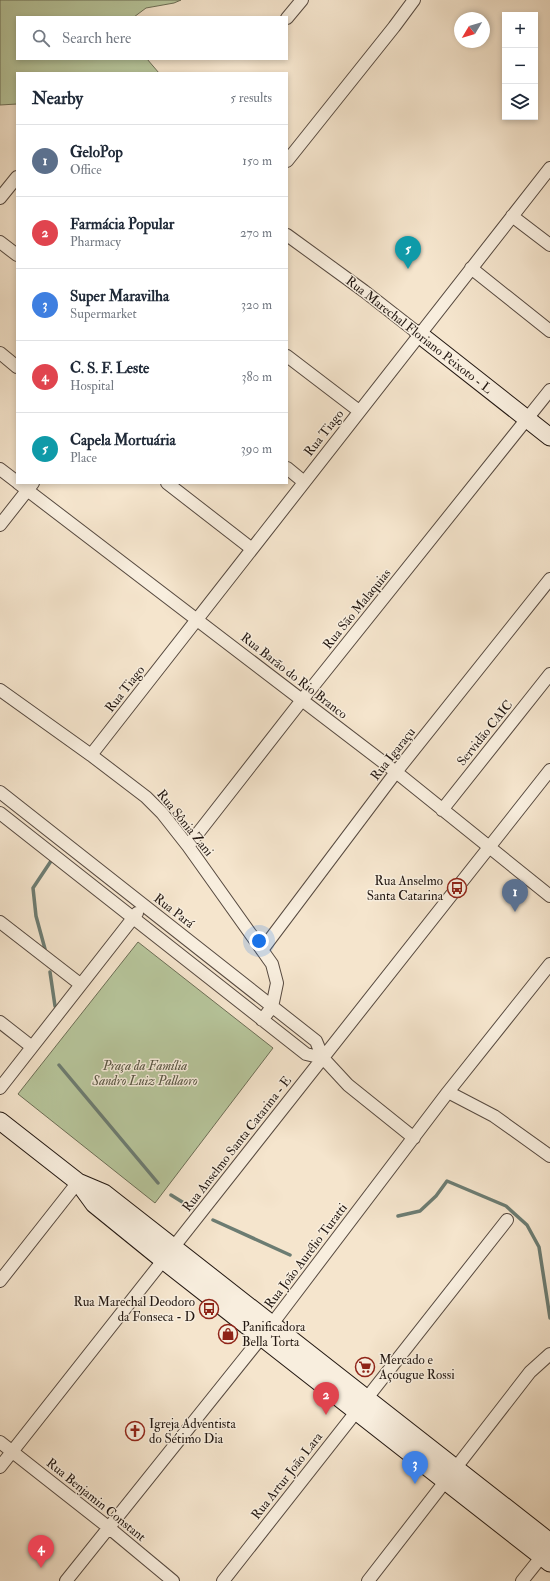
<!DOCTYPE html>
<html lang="en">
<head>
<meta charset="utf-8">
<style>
  :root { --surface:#fff; --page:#f6f6f7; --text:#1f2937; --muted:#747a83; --line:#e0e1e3; --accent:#ea580c }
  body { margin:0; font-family:"IM FELL Double Pica",serif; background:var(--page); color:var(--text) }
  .controls { position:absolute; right:12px; top:12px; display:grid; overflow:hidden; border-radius:0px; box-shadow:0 2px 6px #0003 }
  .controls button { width:36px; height:36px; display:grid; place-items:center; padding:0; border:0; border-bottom:1px solid var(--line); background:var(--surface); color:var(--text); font:20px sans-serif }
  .compass { position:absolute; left:454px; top:12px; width:36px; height:36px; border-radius:50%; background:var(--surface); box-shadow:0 2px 6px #0003; rotate:232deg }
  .you { position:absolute; left:259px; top:941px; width:14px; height:14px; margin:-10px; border:3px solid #fff; border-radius:50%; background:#1a73e8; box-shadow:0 0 0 6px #1a73e833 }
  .badge { display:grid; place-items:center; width:26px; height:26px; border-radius:50%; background:var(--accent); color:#fff; font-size:13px; font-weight:700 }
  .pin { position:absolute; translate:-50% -33px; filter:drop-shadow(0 1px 2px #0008) }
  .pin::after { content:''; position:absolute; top:21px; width:14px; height:12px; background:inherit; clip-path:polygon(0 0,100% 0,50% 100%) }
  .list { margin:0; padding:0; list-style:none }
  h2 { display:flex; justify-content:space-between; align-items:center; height:52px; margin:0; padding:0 16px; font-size:17px }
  h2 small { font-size:13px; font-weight:400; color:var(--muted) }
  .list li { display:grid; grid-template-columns:26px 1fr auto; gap:12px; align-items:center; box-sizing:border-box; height:72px; padding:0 16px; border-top:1px solid var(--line) }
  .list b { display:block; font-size:15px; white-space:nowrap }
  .list p { margin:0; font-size:13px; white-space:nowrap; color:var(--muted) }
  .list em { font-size:13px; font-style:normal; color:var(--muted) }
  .icon { flex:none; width:22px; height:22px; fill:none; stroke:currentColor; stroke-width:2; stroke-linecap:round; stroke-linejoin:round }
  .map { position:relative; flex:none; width:550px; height:1581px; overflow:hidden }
  .search { position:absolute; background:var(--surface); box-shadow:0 2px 6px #0003; left:16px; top:16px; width:272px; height:44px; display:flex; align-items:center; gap:10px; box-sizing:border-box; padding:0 14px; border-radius:0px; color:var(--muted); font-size:15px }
  .panel { position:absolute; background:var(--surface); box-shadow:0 2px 6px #0003; left:16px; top:72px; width:272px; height:412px; border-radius:0px }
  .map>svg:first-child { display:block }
  .green { fill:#b7c69c; stroke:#6c6e56 }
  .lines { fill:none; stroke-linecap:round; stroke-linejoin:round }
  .stream { stroke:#6c7c72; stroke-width:3.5 }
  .street-casing { stroke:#574a40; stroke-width:14 }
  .secondary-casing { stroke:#221711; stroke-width:19 }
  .street { stroke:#f8eede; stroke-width:12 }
  .secondary { stroke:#f8eede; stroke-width:17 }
  .labels { text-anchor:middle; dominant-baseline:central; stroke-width:3; stroke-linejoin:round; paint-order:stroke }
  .street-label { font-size:13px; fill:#221711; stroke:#f8eede }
  .poi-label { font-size:13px; fill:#221711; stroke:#f8eede; text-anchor:start }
  .park-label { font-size:13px; font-style:italic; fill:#565442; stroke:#f8eede }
</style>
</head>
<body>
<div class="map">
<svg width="550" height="1581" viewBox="0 0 550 1581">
  <rect width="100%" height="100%" fill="#f5e5cd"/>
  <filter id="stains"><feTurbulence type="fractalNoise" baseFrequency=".005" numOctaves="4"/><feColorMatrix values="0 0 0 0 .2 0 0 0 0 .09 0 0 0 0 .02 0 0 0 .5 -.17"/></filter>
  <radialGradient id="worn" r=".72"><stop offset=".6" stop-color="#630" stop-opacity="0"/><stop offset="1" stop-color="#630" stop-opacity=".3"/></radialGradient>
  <!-- green -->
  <path class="green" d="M0,0H181L174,3L146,8L134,17H17V59H147L159,73H17V104L0,105Z
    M138,942L273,1048L155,1203L18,1094Z"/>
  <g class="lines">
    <!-- stream -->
    <path class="stream" d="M45,949L36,916L33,888L51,861
      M50,972L55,1006
      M59,1065L158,1183
      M171,1195L192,1208
      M398,1216L420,1211L436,1196L447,1181L506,1206L527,1225L539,1247L550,1318
      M213,1220L290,1255"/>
    <defs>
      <path id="street" d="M287,18L302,0
        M287,161L394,27L414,0
        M0,198L17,177
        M512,216L550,245
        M287,235L364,291L419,334
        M0,242L17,255
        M471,268L550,331
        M0,353L17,367
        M287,356L359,411
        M287,468L304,482
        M0,469L17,482
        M18,483L396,772L550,896
        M167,483L252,549
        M0,525L33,483
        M0,690L91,755L146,797L162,813L188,846L272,964L277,983L272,1007L262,1020
        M91,755L550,168
        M0,792L316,1041L323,1058L348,1085L414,1138
        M442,810L550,674
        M0,813L306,1054L323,1058
        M188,846L302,700L550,390
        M0,922L80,984
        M262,950L396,772L550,579
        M0,1022L32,1047
        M0,1088L137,913
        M448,1092L494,1116L550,1156
        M0,1281L78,1182
        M0,1442L108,1527L173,1581
        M0,1467L550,770
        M66,1581L272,1324L448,1092L550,964
        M223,1581L507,1220
        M368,1581L530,1372L550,1354
        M522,1581L546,1551"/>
      <path id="secondary" d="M419,334L550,437
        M0,1121L78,1182L104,1193L550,1542
        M78,1182L94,1204L163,1260L550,1563"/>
    </defs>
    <!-- street casing -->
    <use href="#street" class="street-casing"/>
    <!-- secondary casing -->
    <use href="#secondary" class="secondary-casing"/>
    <!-- street -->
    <use href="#street" class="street"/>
    <!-- secondary -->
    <use href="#secondary" class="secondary"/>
  </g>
  <!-- icons -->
  <defs>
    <symbol id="bus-ring" viewBox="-11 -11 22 22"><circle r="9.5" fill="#f8eede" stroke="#8f2418" stroke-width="1.5"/><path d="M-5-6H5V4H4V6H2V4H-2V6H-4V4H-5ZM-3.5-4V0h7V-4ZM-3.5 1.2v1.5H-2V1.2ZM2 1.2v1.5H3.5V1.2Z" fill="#8f2418"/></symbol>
    <symbol id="shop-ring" viewBox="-11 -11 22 22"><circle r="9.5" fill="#f8eede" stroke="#8f2418" stroke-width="1.5"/><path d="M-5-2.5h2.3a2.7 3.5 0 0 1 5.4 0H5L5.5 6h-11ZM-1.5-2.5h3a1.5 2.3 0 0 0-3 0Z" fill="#8f2418"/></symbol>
    <symbol id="supermarket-ring" viewBox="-11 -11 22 22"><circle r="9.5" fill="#f8eede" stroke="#8f2418" stroke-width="1.5"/><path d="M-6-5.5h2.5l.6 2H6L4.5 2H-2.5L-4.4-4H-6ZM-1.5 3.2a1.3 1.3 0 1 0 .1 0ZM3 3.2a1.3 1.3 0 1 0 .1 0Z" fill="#8f2418"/></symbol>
    <symbol id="church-ring" viewBox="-11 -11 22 22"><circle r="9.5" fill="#f8eede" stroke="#8f2418" stroke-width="1.5"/><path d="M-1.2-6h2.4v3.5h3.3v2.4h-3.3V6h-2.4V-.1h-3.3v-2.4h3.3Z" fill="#8f2418"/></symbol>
  </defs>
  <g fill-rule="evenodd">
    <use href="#bus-ring" x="446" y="877" width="22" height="22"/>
    <use href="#bus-ring" x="198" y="1298" width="22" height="22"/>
    <use href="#shop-ring" x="217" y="1323" width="22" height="22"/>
    <use href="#supermarket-ring" x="354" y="1356" width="22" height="22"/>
    <use href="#church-ring" x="124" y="1420" width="22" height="22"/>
  </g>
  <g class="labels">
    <!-- street labels -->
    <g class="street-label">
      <text transform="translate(419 335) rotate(38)">Rua Marechal Floriano Peixoto - L</text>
      <text transform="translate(324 433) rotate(-52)">Rua Tiago</text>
      <text transform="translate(357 609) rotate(-51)">Rua São Malaquias</text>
      <text transform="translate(294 676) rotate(38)">Rua Barão do Rio Branco</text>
      <text transform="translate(125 689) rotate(-52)">Rua Tiago</text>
      <text transform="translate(485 733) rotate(-51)">Servidão CAIC</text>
      <text transform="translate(393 754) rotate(-52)">Rua Igaraçu</text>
      <text transform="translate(185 823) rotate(51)">Rua Sônia Zani</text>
      <text transform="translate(174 911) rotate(38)">Rua Pará</text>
      <text transform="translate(237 1144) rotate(-52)">Rua Anselmo Santa Catarina - E</text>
      <text transform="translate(306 1256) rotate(-53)">Rua João Aurélio Turatti</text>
      <text transform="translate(287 1476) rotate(-52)">Rua Artur João Lara</text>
      <text transform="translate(96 1500) rotate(39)">Rua Benjamin Constant</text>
    </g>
    <!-- poi labels -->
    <g class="poi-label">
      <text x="443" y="881" text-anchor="end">Rua Anselmo<tspan x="443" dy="15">Santa Catarina</tspan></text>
      <text x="195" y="1302" text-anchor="end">Rua Marechal Deodoro<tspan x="195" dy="15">da Fonseca - D</tspan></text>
      <text x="242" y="1327">Panificadora<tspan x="242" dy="15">Bella Torta</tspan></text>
      <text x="379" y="1360">Mercado e<tspan x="379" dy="15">Açougue Rossi</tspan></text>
      <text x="149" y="1424">Igreja Adventista<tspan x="149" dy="15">do Sétimo Dia</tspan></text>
    </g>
    <!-- park labels -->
    <g class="park-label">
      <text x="145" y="1066">Praça da Família<tspan x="145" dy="15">Sandro Luiz Pallaoro</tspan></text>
    </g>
  </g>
  <rect width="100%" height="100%" filter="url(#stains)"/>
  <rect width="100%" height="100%" fill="url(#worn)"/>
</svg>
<div class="controls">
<button>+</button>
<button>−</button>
<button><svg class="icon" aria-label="layers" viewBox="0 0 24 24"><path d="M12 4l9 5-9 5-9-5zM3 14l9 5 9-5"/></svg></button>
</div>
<svg class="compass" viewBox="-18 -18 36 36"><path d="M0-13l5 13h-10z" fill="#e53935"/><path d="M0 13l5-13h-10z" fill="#747a83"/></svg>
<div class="you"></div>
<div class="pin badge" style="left:515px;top:912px;background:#5c6f8a">1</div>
<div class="pin badge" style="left:326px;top:1415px;background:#e0444e">2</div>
<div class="pin badge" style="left:415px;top:1484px;background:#3f7fe0">3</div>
<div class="pin badge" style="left:41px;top:1568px;background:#e0444e">4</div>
<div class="pin badge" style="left:408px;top:269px;background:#0f9aa8">5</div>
<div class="search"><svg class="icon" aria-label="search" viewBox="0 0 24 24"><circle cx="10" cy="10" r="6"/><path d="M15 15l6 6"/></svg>Search here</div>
<section class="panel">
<h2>Nearby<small>5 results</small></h2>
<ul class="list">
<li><span class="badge" style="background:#5c6f8a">1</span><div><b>GeloPop</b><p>Office</p></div><em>150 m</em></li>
<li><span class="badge" style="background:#e0444e">2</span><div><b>Farmácia Popular</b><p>Pharmacy</p></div><em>270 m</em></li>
<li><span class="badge" style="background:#3f7fe0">3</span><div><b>Super Maravilha</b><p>Supermarket</p></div><em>320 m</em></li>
<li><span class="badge" style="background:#e0444e">4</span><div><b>C. S. F. Leste</b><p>Hospital</p></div><em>380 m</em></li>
<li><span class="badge" style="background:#0f9aa8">5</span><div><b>Capela Mortuária</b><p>Place</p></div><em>390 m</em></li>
</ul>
</section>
</div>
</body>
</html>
